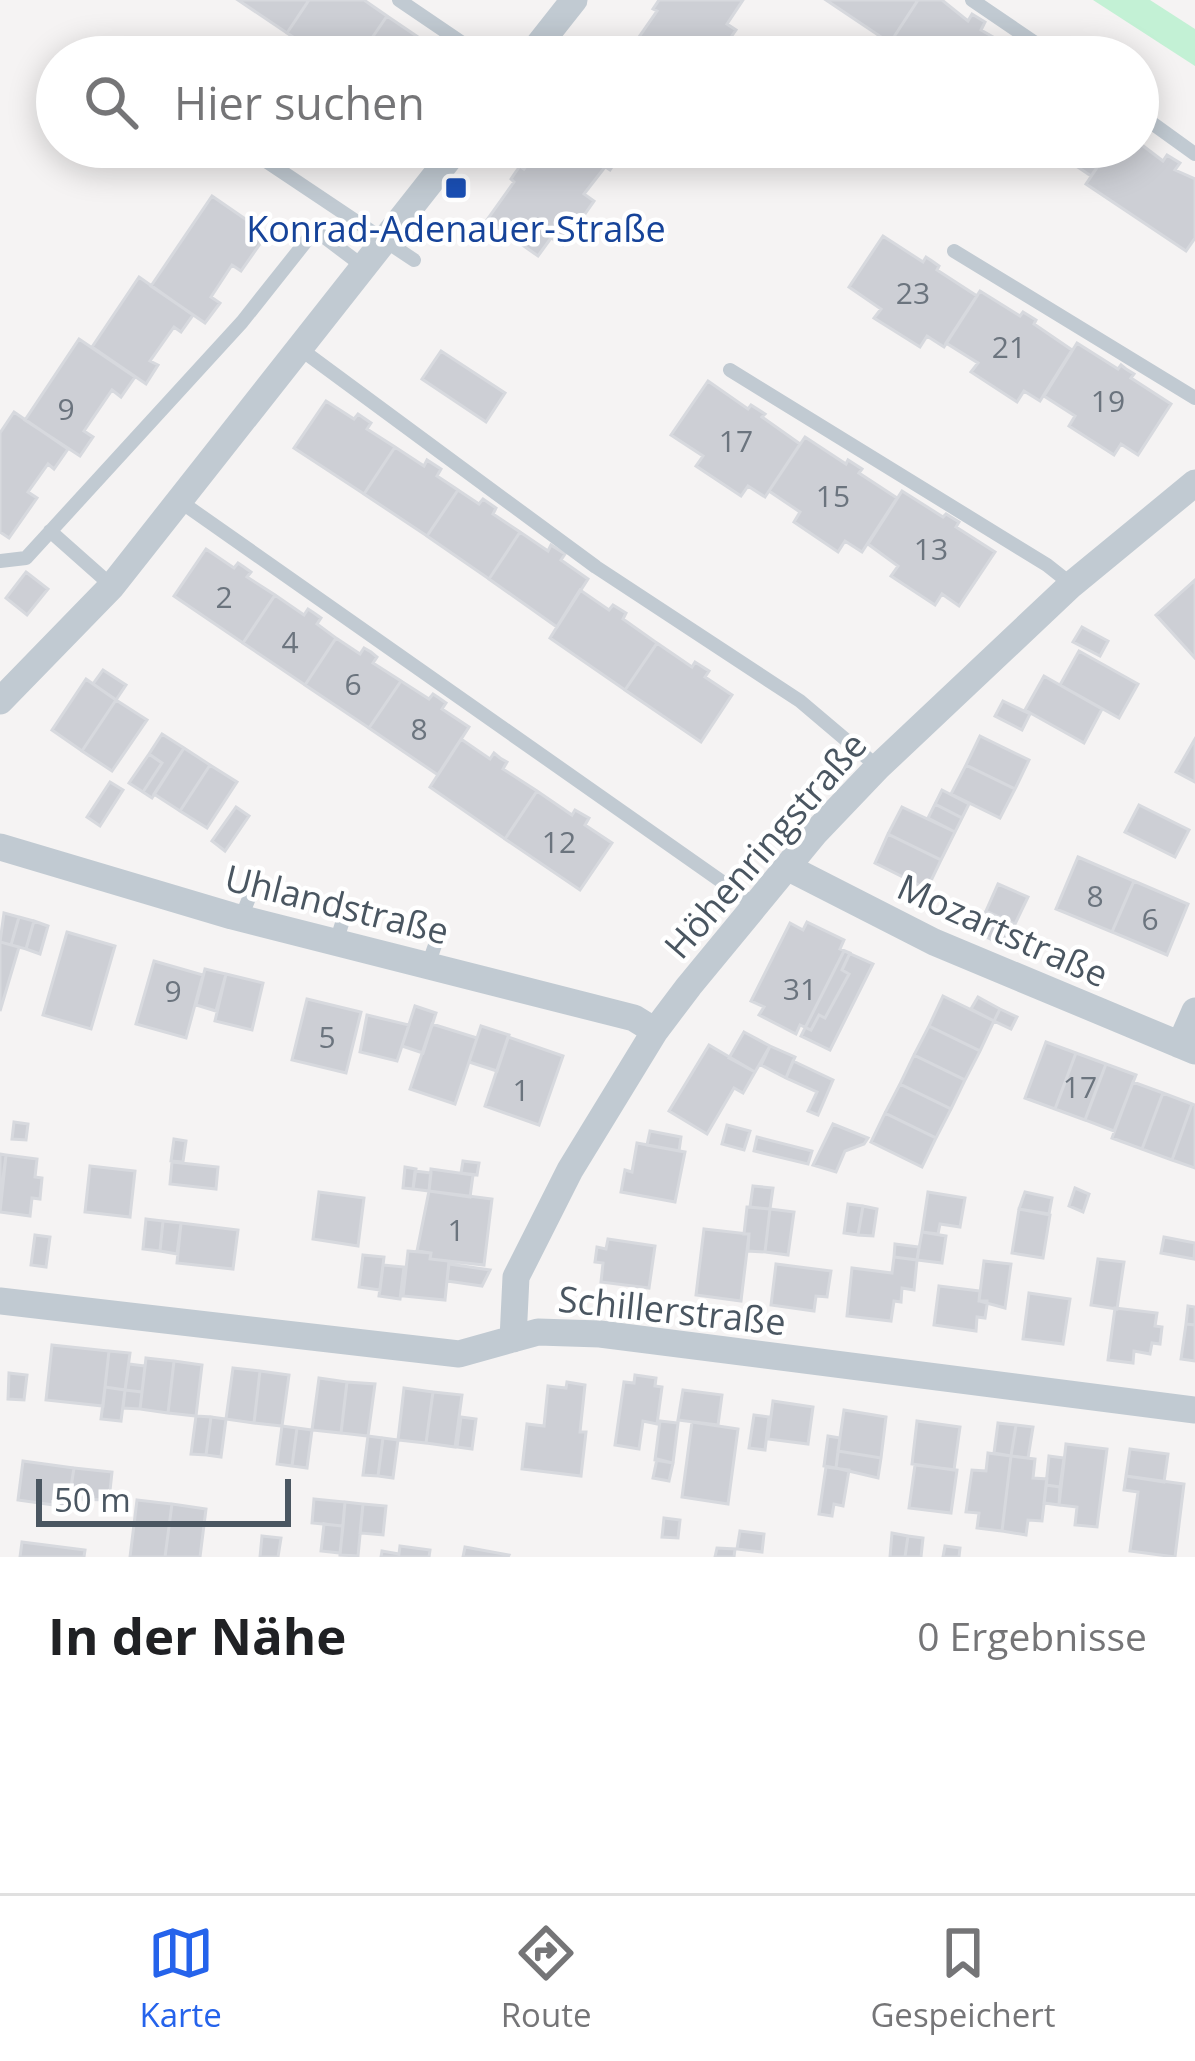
<!DOCTYPE html>
<html lang="de">
<head>
<meta charset="utf-8">
<style>
  :root { --surface:#fff; --page:#f2f2f2; --text:#202124; --muted:#757577; --line:#e0e0e0; --accent:#2563eb }
  body { margin:0; font-family:"Open Sans",sans-serif; background:var(--page); color:var(--text) }
  .scale { position:absolute; left:36px; bottom:30px; width:255px; box-sizing:border-box; padding-left:12px; border:6px solid #4a5661; border-top:0; font-size:33px; line-height:42px; white-space:nowrap; color:#4a5661; -webkit-text-stroke:9px #fff; paint-order:stroke }
  .list { margin:0; padding:0; list-style:none }
  h2 { display:flex; justify-content:space-between; align-items:center; height:156px; margin:0; padding:0 48px; font-size:51px }
  h2 small { font-size:39px; font-weight:400; color:var(--muted) }
  .icon { flex:none; width:66px; height:66px; fill:none; stroke:currentColor; stroke-width:2; stroke-linecap:round; stroke-linejoin:round }
  .map { position:relative; flex:none; width:1195px; height:1557px; overflow:hidden }
  .search { position:absolute; background:var(--surface); box-shadow:0 6px 30px #0003; left:36px; right:36px; top:36px; height:132px; display:flex; align-items:center; gap:30px; box-sizing:border-box; padding:0 42px; border-radius:66px; color:var(--muted); font-size:45px }
  .sheet { height:336px; background:var(--surface) }
  nav { display:flex; justify-content:space-around; align-items:center; box-sizing:border-box; height:168px; border-top:3px solid var(--line); background:var(--surface); font-size:33px; color:var(--muted) }
  nav a { display:grid; justify-items:center; gap:6px }
  nav .on { color:var(--accent) }
  .map>svg:first-child { display:block }
  .green { fill:#c3f1d5 }
  .building { fill:#cdcfd5; stroke:#d7d9de; stroke-width:3 }
  .lines { fill:none; stroke-linecap:round; stroke-linejoin:round }
  .service { stroke:#c1cad2; stroke-width:14 }
  .minor { stroke:#c1cad2; stroke-width:27 }
  .transit-dot { fill:#1a4fb4; stroke:#fff; stroke-width:4.5 }
  .labels { text-anchor:middle; dominant-baseline:central; stroke-width:9; stroke-linejoin:round; paint-order:stroke }
  .number-label { font-size:30px; fill:#6b747e }
  .transit-label { font-size:36px; fill:#164399; stroke:#fff }
  .street-label { font-size:36px; fill:#4a5661; stroke:#fff }
</style>
</head>
<body>
<div class="map">
<svg width="1195" height="1557" viewBox="0 0 1195 1557">
  <rect width="100%" height="100%" fill="#f5f3f3"/>
  <!-- green -->
  <path class="green" d="M1093,0H1150L1195,29V66Z"/>
  <!-- building -->
  <path class="building" d="M238,0H309L287,33Z
    M309,0H364L387,16L359,57H324L287,33Z
    M659,0H743L727,24L736,30L717,57H640L630,50L657,11L653,9Z
    M826,0H918L890,43Z
    M918,0H942L968,21L972,14L985,22L981,30L1026,56L912,57L890,43Z
    M387,16L418,37L448,57H359Z
    M622,44L630,50L640,57H613Z
    M1138,142L1163,161L1167,155L1180,163L1175,170L1195,179V238L1186,251L1086,184L1111,147H1138Z
    M539,147H576L605,167L584,194L594,201L563,245L551,238L538,256L487,220L514,182L511,179L515,173L520,166L524,169Z
    M576,147H642L634,159L622,152L610,170Z
    M1048,147H1111L1091,176Z
    M212,196L267,234L241,271L232,265L211,297L220,303L205,323L151,286Z
    M883,236L923,262L926,257L932,261L939,266L937,270L977,296L944,347L927,336L920,347L874,318L881,309L849,287Z
    M139,277L193,315L181,332L174,327L150,361L158,365L146,384L92,347Z
    M980,291L1020,316L1023,312L1036,320L1034,324L1072,350L1040,401L1024,391L1017,402L971,372L978,363L946,343Z
    M79,339L135,377L121,397L112,390L84,431L93,437L80,456L25,420Z
    M1077,343L1118,369L1121,365L1126,369L1134,374L1131,378L1171,404L1138,455L1121,444L1114,455L1069,426L1075,416L1044,396Z
    M441,351L505,393L486,422L422,379Z
    M708,381L748,409L751,405L765,414L762,417L800,444L765,497L748,486L741,496L696,466L703,456L671,435Z
    M326,401L354,419L358,414L371,423L367,429L395,447L364,494L294,448Z
    M14,412L68,449L54,469L48,464L28,492L37,498L9,538L0,532V433Z
    M805,437L846,464L848,460L862,469L859,473L897,498L862,552L845,541L838,552L794,522L800,512L769,491Z
    M395,447L424,466L427,460L441,469L437,476L458,490L427,536L364,494Z
    M458,490L479,504L483,499L496,508L493,514L520,532L489,579L427,536Z
    M902,491L943,517L946,514L959,522L956,527L995,552L959,606L942,594L935,605L891,576L898,566L868,544Z
    M520,532L548,551L551,545L565,554L561,560L588,579L557,627L489,579Z
    M206,549L234,568L238,563L244,567L251,572L247,577L275,595L243,643L174,596Z
    M26,572L48,589L27,615L6,598Z
    M1195,580V658L1156,615Z
    M580,590L609,610L613,605L626,613L623,619L657,643L625,690L550,638Z
    M275,595L304,615L308,609L314,613L321,618L317,624L336,638L305,685L243,643Z
    M1082,627L1108,641L1100,656L1073,642Z
    M336,638L360,654L364,648L371,652L377,657L373,663L401,681L369,728L305,685Z
    M657,643L692,667L695,662L709,671L705,677L732,695L701,742L625,690Z
    M1079,651L1138,684L1119,718L1060,685Z
    M103,670L126,685L116,700L93,684Z
    M1044,676L1102,709L1084,743L1025,710Z
    M86,679L116,700L82,751L52,730Z
    M401,681L429,699L433,694L439,698L446,703L442,709L469,727L438,775L369,728Z
    M116,700L147,720L112,771L82,751Z
    M1003,701L1030,714L1022,730L995,716Z
    M162,734L184,748L152,798L143,792L162,763L149,754Z
    M980,736L1029,760L1015,789L966,765Z
    M461,739L490,759L494,753L500,758L507,762L503,769L537,791L505,839L430,787Z
    M1195,739V782L1176,772Z
    M184,748L210,765L180,811L154,794Z
    M149,754L162,763L143,792L129,783Z
    M210,765L237,782L207,828L180,811Z
    M966,765L1015,789L1000,818L951,794Z
    M110,782L123,790L100,826L87,817Z
    M942,790L969,804L962,818L935,804Z
    M537,791L572,815L575,810L589,818L585,825L612,843L580,890L505,839Z
    M935,804L962,818L955,832L928,818Z
    M1139,805L1189,830L1175,857L1125,832Z
    M236,807L249,816L225,851L212,841Z
    M902,807L955,832L941,860L888,834Z
    M888,834L941,860L927,889L875,863Z
    M1078,857L1134,881L1112,932L1056,909Z
    M1134,881L1188,904L1167,955L1112,932Z
    M998,884L1028,897L1015,924L986,911Z
    M986,911L1015,924L1005,946L976,932Z
    M4,913L19,917L11,945L0,942Z
    M19,917L34,921L26,949L11,945Z
    M34,921L48,926L40,954L26,949Z
    M807,922L844,940L840,949L850,953L842,970L849,974L825,1018L819,1015L811,1030L800,1025L796,1034L759,1015L764,1007L751,1001L790,923L803,930Z
    M67,932L115,946L91,1029L43,1015Z
    M0,942L19,947L0,1011Z
    M844,951L873,964L830,1050L801,1036Z
    M154,961L203,975L186,1038L136,1024Z
    M205,969L226,974L216,1011L196,1005Z
    M226,974L263,983L252,1030L215,1021Z
    M943,996L994,1021L980,1051L929,1026Z
    M978,997L1000,1009L994,1021L971,1009Z
    M307,999L361,1012L346,1073L292,1060Z
    M415,1006L436,1013L423,1053L402,1046Z
    M1000,1009L1017,1017L1011,1029L994,1021Z
    M367,1015L409,1025L397,1061L360,1052Z
    M432,1024L477,1038L455,1104L410,1089Z
    M481,1026L509,1035L497,1071L469,1062Z
    M929,1026L980,1051L965,1080L914,1055Z
    M744,1032L770,1046L755,1072L729,1058Z
    M508,1037L563,1056L539,1125L485,1106Z
    M1046,1042L1076,1053L1055,1109L1025,1098Z
    M709,1045L755,1072L743,1093L734,1088L707,1134L669,1111Z
    M770,1046L795,1057L786,1078L761,1065Z
    M1076,1053L1106,1064L1085,1120L1055,1109Z
    M914,1055L965,1080L951,1109L900,1084Z
    M793,1061L833,1080L818,1115L808,1111L817,1092L786,1078Z
    M1106,1064L1136,1075L1114,1131L1085,1120Z
    M1133,1082L1163,1093L1142,1149L1112,1138Z
    M900,1084L951,1109L936,1138L885,1113Z
    M1163,1093L1192,1104L1172,1160L1142,1149Z
    M1192,1104L1195,1105V1168L1172,1160Z
    M885,1113L936,1138L922,1167L871,1142Z
    M14,1122L28,1124L26,1140L12,1139Z
    M833,1124L868,1138L864,1144L845,1151L836,1172L813,1165Z
    M727,1125L750,1131L744,1150L722,1144Z
    M650,1131L681,1137L679,1151L647,1145Z
    M757,1137L812,1151L808,1164L754,1151Z
    M174,1139L186,1141L183,1162L171,1161Z
    M637,1143L685,1152L675,1202L621,1192L625,1170L632,1172Z
    M0,1154L6,1155L0,1201Z
    M6,1155L37,1159L35,1177L42,1178L40,1199L32,1198L30,1216L0,1212Z
    M463,1161L479,1163L477,1175L461,1173Z
    M172,1162L218,1167L216,1189L170,1184Z
    M90,1166L135,1171L130,1217L85,1212Z
    M405,1167L416,1169L413,1189L403,1188Z
    M431,1169L473,1175L470,1197L429,1191Z
    M415,1171L431,1173L429,1191L413,1189Z
    M753,1186L773,1188L770,1209L750,1207Z
    M1075,1188L1089,1194L1083,1212L1069,1206Z
    M429,1191L492,1199L484,1265L430,1259L431,1253L417,1251Z
    M319,1192L364,1198L358,1246L313,1239Z
    M928,1192L965,1198L960,1227L940,1224L938,1234L922,1232Z
    M1025,1192L1052,1198L1049,1214L1019,1209Z
    M848,1204L863,1206L858,1235L844,1233Z
    M863,1206L877,1209L873,1236L858,1235Z
    M747,1207L770,1209L765,1252L748,1251L749,1234H744Z
    M770,1209L794,1212L788,1255L765,1252Z
    M1019,1209L1050,1215L1043,1258L1012,1253Z
    M146,1219L163,1221L160,1251L143,1249Z
    M163,1221L181,1223L177,1254L160,1251Z
    M181,1223L238,1230L233,1269L177,1263Z
    M704,1229L749,1234L741,1301L696,1295Z
    M922,1232L946,1236L942,1263L917,1260Z
    M35,1235L50,1237L46,1267L31,1265Z
    M1164,1237L1195,1243L1194,1259L1161,1253Z
    M608,1239L655,1246L649,1288L601,1282L603,1263L595,1262L597,1247L606,1249Z
    M895,1244L919,1247L917,1260L894,1257Z
    M408,1251L431,1253L430,1259L449,1261L445,1300L403,1296Z
    M363,1255L384,1257L380,1290L359,1287Z
    M894,1257L917,1260L914,1290L902,1288L901,1302L894,1301L891,1321L847,1316L852,1268L892,1273Z
    M1098,1259L1124,1262L1117,1309L1091,1305Z
    M984,1261L1011,1264L1005,1308L979,1301Z
    M449,1264L490,1270L482,1286L447,1281Z
    M776,1264L831,1271L827,1297L816,1296L814,1311L771,1305Z
    M383,1265L404,1267L400,1299L379,1296Z
    M939,1286L980,1291L979,1301H987V1305L985,1318L977,1317L976,1331L934,1325Z
    M1029,1293L1070,1299L1063,1344L1023,1339Z
    M1188,1306L1195,1307V1325L1186,1324Z
    M1115,1308L1157,1313L1155,1326L1162,1327L1160,1344L1152,1343L1150,1354L1134,1351L1133,1363L1108,1360Z
    M1186,1324L1195,1325V1361L1181,1359Z
    M52,1345L109,1351L103,1406L46,1400Z
    M109,1351L130,1353L125,1390L105,1387Z
    M146,1358L174,1361L168,1413L140,1409Z
    M174,1361L202,1365L196,1416L168,1413Z
    M129,1364L145,1366L142,1392L125,1390Z
    M233,1368L260,1371L254,1423L226,1419Z
    M260,1371L289,1375L282,1426L254,1423Z
    M9,1373L27,1375L24,1400L8,1399Z
    M635,1375L656,1378L655,1386L662,1387L657,1424L643,1421L639,1449L615,1445L624,1382L634,1383Z
    M319,1378L347,1382L341,1433L312,1430Z
    M347,1382L375,1384L368,1436L341,1433Z
    M567,1382L585,1385L580,1432H586L581,1476L522,1469L527,1424L544,1426L548,1386L566,1388Z
    M105,1387L125,1390L121,1421L101,1419Z
    M404,1388L433,1392L426,1443L398,1440Z
    M125,1390L142,1392L140,1409L123,1408Z
    M683,1390L722,1395L718,1425L678,1420Z
    M433,1392L462,1395L455,1447L426,1443Z
    M773,1401L813,1407L808,1444L768,1439Z
    M844,1410L886,1417L881,1458L838,1451Z
    M754,1415L769,1417L765,1450L749,1448Z
    M196,1416L211,1417L206,1455L191,1454Z
    M211,1417L226,1419L221,1457L206,1455Z
    M461,1417L476,1419L472,1449L457,1447Z
    M660,1421L678,1423L673,1463L655,1460Z
    M917,1421L960,1427L954,1470L912,1464Z
    M692,1422L738,1429L728,1504L682,1497Z
    M998,1423L1016,1425L1011,1456L994,1453Z
    M1016,1425L1033,1427L1028,1458L1011,1456Z
    M282,1426L297,1428L292,1466L277,1464Z
    M297,1428L312,1430L307,1468L292,1466Z
    M368,1436L383,1438L378,1476L363,1475Z
    M828,1436L840,1438L836,1468L824,1466Z
    M383,1438L398,1440L393,1478L378,1476Z
    M1066,1444L1107,1449L1097,1527L1075,1525L1077,1507L1059,1505Z
    M1130,1449L1168,1454L1164,1482L1126,1476Z
    M838,1451L881,1458L878,1478L836,1468Z
    M988,1453L1011,1456L1002,1531L977,1528L979,1513L966,1512L972,1470L986,1471Z
    M1011,1456L1035,1459L1033,1478L1047,1479L1042,1521L1028,1520L1026,1535L1002,1531Z
    M1049,1456L1064,1458L1060,1487L1046,1485Z
    M657,1459L673,1463L669,1481L653,1478Z
    M23,1461L74,1468L68,1507L18,1500Z
    M915,1465L957,1470L951,1513L909,1508Z
    M826,1467L849,1470L843,1506L834,1504L832,1516L819,1514Z
    M74,1468L112,1472L109,1500L69,1499Z
    M1126,1476L1184,1484L1175,1557L1130,1551L1138,1492L1124,1490Z
    M1046,1485L1060,1487L1059,1505L1044,1503Z
    M314,1499L345,1502L343,1526L312,1523Z
    M137,1500L172,1504L165,1557H130Z
    M345,1502L363,1504L358,1556L340,1555Z
    M172,1504L206,1509L200,1557H165Z
    M363,1504L386,1506L383,1535L360,1533Z
    M664,1518L680,1520L678,1538L662,1537Z
    M324,1524L343,1526L340,1553L321,1551Z
    M740,1531L764,1534L762,1552L737,1549Z
    M892,1533L908,1536L905,1557H890Z
    M262,1536L281,1538L278,1557H260Z
    M908,1536L923,1538L921,1557H905Z
    M22,1542L85,1550L84,1557H20Z
    M400,1546L430,1550L429,1557H381L382,1551L399,1554Z
    M945,1546L960,1548L959,1557H943Z
    M465,1547L509,1555L508,1557H463Z
    M717,1548L735,1549L734,1557H715Z"/>
  <g class="lines">
    <!-- service -->
    <path class="service" d="M399,0L483,57
      M972,0L1056,57
      M1138,113L1195,154
      M245,147L414,260
      M954,251L1195,398
      M299,348L596,567L800,701L878,767
      M730,370L1047,565L1071,584
      M181,502L755,905
      M50,531L112,586
      M0,561L26,558L242,322L315,230L364,267
      M241,918L253,888
      M336,942L347,908
      M428,965L440,931"/>
    <!-- minor -->
    <path class="minor" d="M529,57L574,0
      M0,701L112,586L458,147
      M0,847L232,916L634,1018L655,1031
      M787,867L934,942L1195,1051
      M1180,1045L1195,1011
      M0,1301L459,1354L538,1332L600,1334L1195,1410
      M513,1339L516,1277L570,1170L655,1031L689,986L815,833L878,767L1071,585L1195,483"/>
  </g>
  <!-- markers -->
  <rect class="transit-dot" x="444" y="176" width="24" height="24" rx="6"/>
  <g class="labels">
    <!-- number labels -->
    <g class="number-label">
      <text x="913" y="292">23</text>
      <text x="1009" y="346">21</text>
      <text x="1108" y="400">19</text>
      <text x="66" y="408">9</text>
      <text x="736" y="440">17</text>
      <text x="833" y="495">15</text>
      <text x="931" y="548">13</text>
      <text x="224" y="596">2</text>
      <text x="290" y="641">4</text>
      <text x="353" y="683">6</text>
      <text x="419" y="728">8</text>
      <text x="559" y="841">12</text>
      <text x="1095" y="895">8</text>
      <text x="1150" y="918">6</text>
      <text x="800" y="988">31</text>
      <text x="173" y="990">9</text>
      <text x="327" y="1036">5</text>
      <text x="1080" y="1086">17</text>
      <text x="521" y="1089">1</text>
      <text x="456" y="1229">1</text>
    </g>
    <!-- transit labels -->
    <g class="transit-label">
      <text x="456" y="228">Konrad-Adenauer-Straße</text>
    </g>
    <!-- street labels -->
    <g class="street-label">
      <text transform="translate(765 845) rotate(-49)">Höhenringstraße</text>
      <text transform="translate(337 904) rotate(14)">Uhlandstraße</text>
      <text transform="translate(1003 930) rotate(24)">Mozartstraße</text>
      <text transform="translate(672 1310) rotate(6)">Schillerstraße</text>
    </g>
  </g>
</svg>
<div class="scale">50 m</div>
<div class="search"><svg class="icon" aria-label="search" viewBox="0 0 24 24"><circle cx="10" cy="10" r="6"/><path d="M15 15l6 6"/></svg>Hier suchen</div>
</div>
<section class="sheet">
<h2>In der Nähe<small>0 Ergebnisse</small></h2>
<ul class="list">
</ul>
</section>
<nav>
<a class="on"><svg class="icon" aria-label="map" viewBox="0 0 24 24"><path d="M3 6l6-2 6 2 6-2v14l-6 2-6-2-6 2zM9 4v14M15 6v14"/></svg>Karte</a>
<a><svg class="icon" aria-label="directions" viewBox="0 0 24 24"><path d="M12 3l9 9-9 9-9-9zM9 14v-3h6M13 9l2 2-2 2"/></svg>Route</a>
<a><svg class="icon" aria-label="saved" viewBox="0 0 24 24"><path d="M7 4h10v16l-5-4-5 4z"/></svg>Gespeichert</a>
</nav>
</body>
</html>
